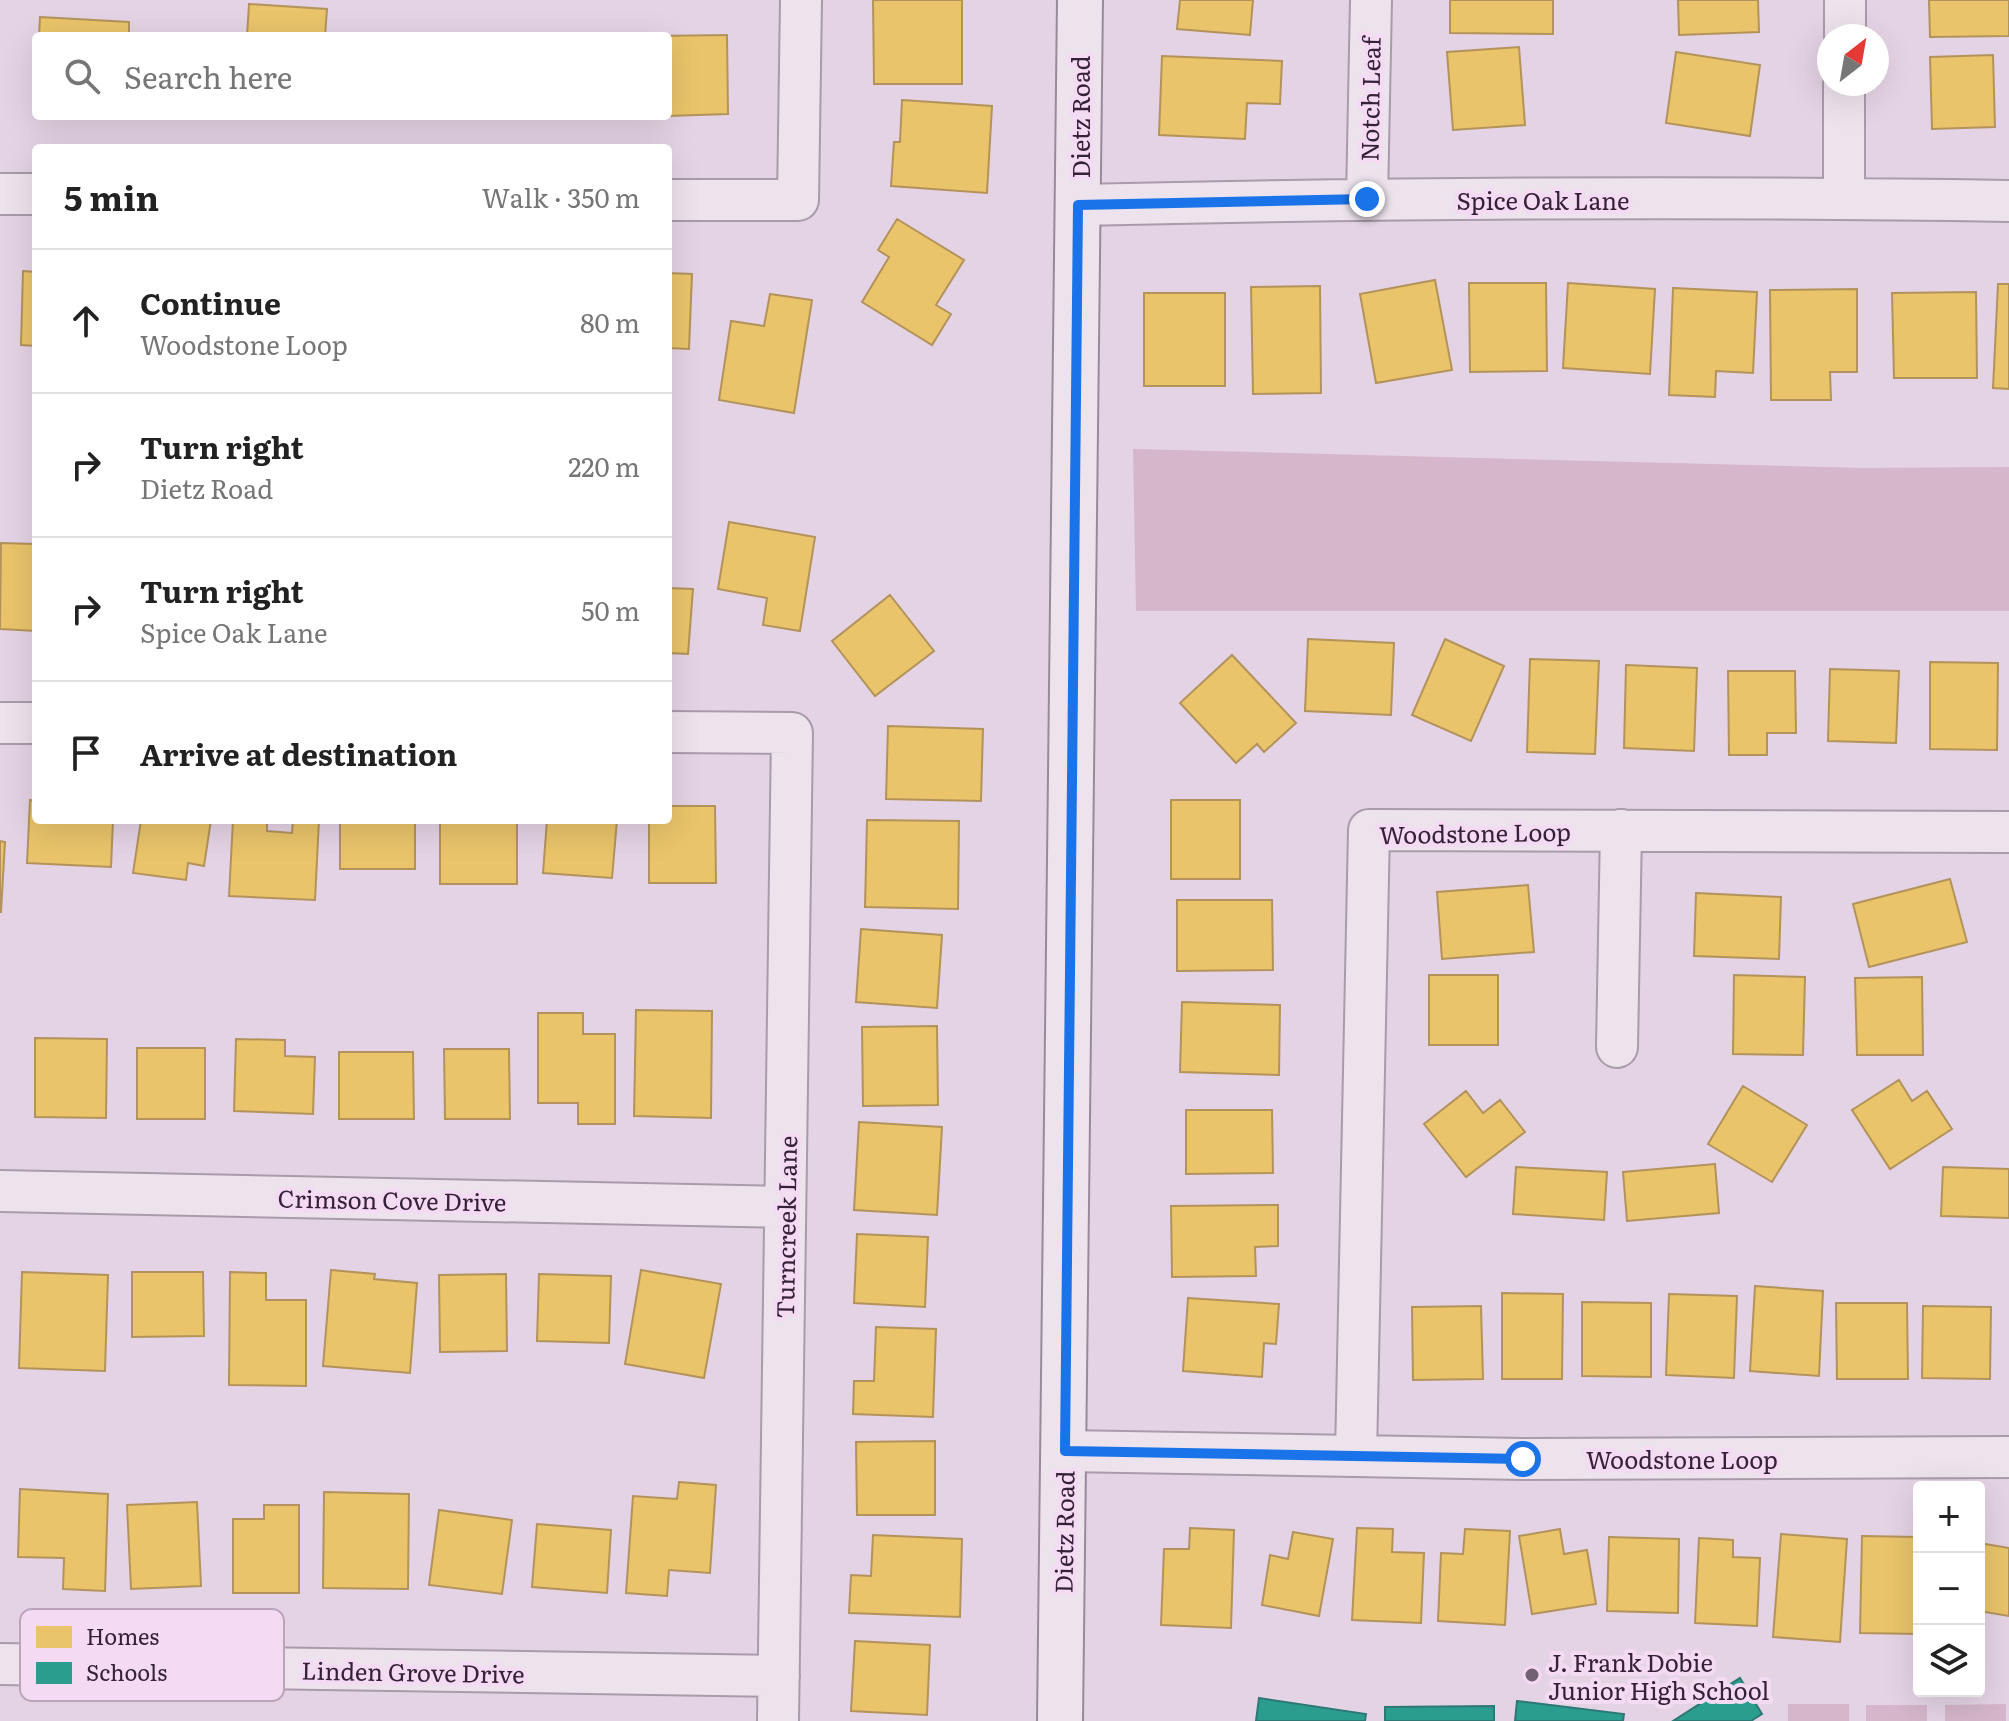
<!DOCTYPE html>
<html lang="en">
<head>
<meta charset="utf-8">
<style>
  :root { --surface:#fff; --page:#f2f2f2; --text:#222; --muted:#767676; --line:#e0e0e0 }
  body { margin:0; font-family:Literata,serif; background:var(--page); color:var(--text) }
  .controls { position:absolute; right:24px; bottom:24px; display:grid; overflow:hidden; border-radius:8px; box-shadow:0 8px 32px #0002 }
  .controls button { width:72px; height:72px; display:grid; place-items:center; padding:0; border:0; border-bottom:2px solid var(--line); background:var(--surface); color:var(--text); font:40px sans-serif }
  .compass { position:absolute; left:1817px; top:24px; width:72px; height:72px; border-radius:50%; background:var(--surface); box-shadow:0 8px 32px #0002; rotate:31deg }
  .stop { position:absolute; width:24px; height:24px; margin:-18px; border:6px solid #1a73e8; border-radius:50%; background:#fff }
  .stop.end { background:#1a73e8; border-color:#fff; box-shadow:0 2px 8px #0008 }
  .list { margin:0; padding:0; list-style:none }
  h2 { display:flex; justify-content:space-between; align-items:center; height:104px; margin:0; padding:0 32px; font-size:34px }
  h2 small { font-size:26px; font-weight:400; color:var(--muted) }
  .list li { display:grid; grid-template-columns:52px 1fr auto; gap:24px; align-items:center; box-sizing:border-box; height:144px; padding:0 32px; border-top:2px solid var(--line) }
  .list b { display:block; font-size:30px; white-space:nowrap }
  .list p { margin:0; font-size:26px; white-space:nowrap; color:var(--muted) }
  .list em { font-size:26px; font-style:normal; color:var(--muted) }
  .icon { flex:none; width:44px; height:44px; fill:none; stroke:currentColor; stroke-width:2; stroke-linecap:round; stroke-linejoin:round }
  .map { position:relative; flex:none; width:2009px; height:1721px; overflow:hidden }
  .search { position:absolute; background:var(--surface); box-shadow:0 8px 32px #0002; left:32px; top:32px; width:640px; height:88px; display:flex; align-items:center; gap:20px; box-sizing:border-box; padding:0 28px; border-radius:8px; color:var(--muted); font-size:30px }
  .panel { position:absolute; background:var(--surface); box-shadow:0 8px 32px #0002; left:32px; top:144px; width:640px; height:680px; border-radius:8px }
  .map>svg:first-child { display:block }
  .green { fill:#d5b6cb }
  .homes { fill:#e9c46a; stroke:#b3935b; stroke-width:2 }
  .schools { fill:#2a9d8f; stroke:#2d7875; stroke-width:2 }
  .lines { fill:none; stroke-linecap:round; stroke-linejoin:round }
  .street-casing { stroke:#a99baa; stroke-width:44 }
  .secondary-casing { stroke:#998a9a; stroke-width:48 }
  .street { stroke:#ede3ed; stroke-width:40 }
  .secondary { stroke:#ede3ed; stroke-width:44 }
  .route { stroke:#1a73e8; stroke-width:10 }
  .poi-dot { fill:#726075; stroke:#f4daf3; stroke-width:3 }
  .labels { text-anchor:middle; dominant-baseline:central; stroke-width:8; stroke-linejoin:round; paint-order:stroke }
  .street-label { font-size:24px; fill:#352239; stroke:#f4daf3 }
  .poi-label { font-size:24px; fill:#352239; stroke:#f4daf3; text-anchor:start }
  .key { fill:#f4daf3; stroke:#bba3bb; stroke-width:2 }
  .key-label { font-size:22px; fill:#352239 }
</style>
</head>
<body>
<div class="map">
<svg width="2009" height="1721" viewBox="0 0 2009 1721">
  <rect width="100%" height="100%" fill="#e4d3e4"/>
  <!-- green -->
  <path class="green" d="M1133,449L1863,468L2009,467V611H1136Z
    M1788,1704H1849V1721H1788Z
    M2006,1704V1721H1945V1705Z
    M1866,1705H1927V1721H1866Z"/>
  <!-- homes -->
  <path class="homes" d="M873,0H962V84H874Z
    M1180,0H1253L1250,35L1177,29Z
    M1450,0H1553V34L1450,33Z
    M1678,0H1758L1759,32L1679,35Z
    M1929,0H2009V36L1930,37Z
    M249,4L327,9L325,36H247Z
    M40,17L129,22V36H39Z
    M727,35L728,114L668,116V36H652Z
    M1519,47L1525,125L1453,130L1447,52Z
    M1676,52L1760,65L1750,136L1666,123Z
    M1993,55L1995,127L1932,129L1930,57Z
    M1162,56L1282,61L1280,104L1247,103L1245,139L1159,135Z
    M902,100L992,106L987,193L891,186L894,142H900Z
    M897,219L964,260L936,305L951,314L932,345L862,302L889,257L878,250Z
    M23,271L36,272V346L21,345Z
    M668,273L692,274L689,349L668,348Z
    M1435,280L1452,370L1376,383L1360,294Z
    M1469,283H1546L1547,371L1470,372Z
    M1568,283L1655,289L1650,374L1563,368Z
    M1998,284H2009V389L1993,388Z
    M1320,286L1321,393L1253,394L1251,287Z
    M1673,288L1757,292L1753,373L1716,371L1715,397L1669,395Z
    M1857,289V372H1830L1831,400H1771L1770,290Z
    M1976,292L1977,378H1894L1892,293Z
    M1144,293H1225V386H1144Z
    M770,294L812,300L794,413L719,400L731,321L764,326Z
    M729,522L815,537L800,631L763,625L767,598L718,589Z
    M1,543L36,544V631L0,629Z
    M668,588L693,589L688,654L668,653Z
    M890,595L934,651L875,696L832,641Z
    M1308,639L1394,643L1391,715L1305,711Z
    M1445,639L1504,666L1471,741L1412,715Z
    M1232,655L1296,723L1264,752L1257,744L1236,763L1180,703Z
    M1530,659L1599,661L1595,754L1527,752Z
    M1930,662L1998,663L1997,750L1930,749Z
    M1626,665L1697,668L1694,751L1624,748Z
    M1830,669L1899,671L1896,743L1828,741Z
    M1728,671H1795L1796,733H1767V755H1729Z
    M888,726L983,729L981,801L886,799Z
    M30,800L36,801V820H113L111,867L27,863Z
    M1171,800H1240V879H1171Z
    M668,806H715L716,883H649V820H668Z
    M141,820H211L204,866L188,863L186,880L133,873Z
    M233,820H267V831L292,833L293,820H319L315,900L229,896Z
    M340,820H415V869H340Z
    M440,820H517V884H440Z
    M547,820H617L612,878L543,873Z
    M867,820L959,821L958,909L865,907Z
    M0,841L5,842L1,912H0Z
    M1950,879L1967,942L1869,967L1853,904Z
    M1528,885L1534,952L1442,959L1437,892Z
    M1696,893L1781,897L1779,959L1694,956Z
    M1177,900H1272L1273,970L1177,971Z
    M861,929L942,935L937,1008L856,1002Z
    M1429,975H1498V1045H1429Z
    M1734,975L1805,977L1803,1055L1733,1054Z
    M1922,977L1923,1055H1857L1855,978Z
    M1182,1002L1280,1005L1279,1075L1180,1072Z
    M636,1010L712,1011L711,1118L634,1116Z
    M538,1013H583V1034H615V1124H578V1103H538Z
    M937,1026L938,1105L863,1106L862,1027Z
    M35,1038L107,1039L106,1118L35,1117Z
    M236,1039L285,1040V1056L315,1057L313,1114L234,1111Z
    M137,1048H205V1119H137Z
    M444,1049H509L510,1119H445Z
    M339,1052H413L414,1119H339Z
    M1899,1080L1912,1101L1927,1091L1952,1129L1890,1169L1852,1110Z
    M1743,1086L1807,1125L1772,1182L1708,1144Z
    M1466,1091L1483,1113L1500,1100L1525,1132L1466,1177L1424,1124Z
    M1186,1110H1272L1273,1173L1186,1174Z
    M859,1122L942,1127L937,1215L854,1210Z
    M1715,1164L1719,1213L1627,1221L1623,1172Z
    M1516,1167L1607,1172L1604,1220L1513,1214Z
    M1943,1167L2009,1169V1218L1941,1216Z
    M1278,1205V1246L1255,1247L1256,1276L1172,1277L1171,1206Z
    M857,1234L928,1237L925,1307L854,1303Z
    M331,1270L375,1274L374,1279L417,1283L410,1373L323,1366Z
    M641,1270L721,1284L704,1378L625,1364Z
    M22,1272L108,1275L105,1371L19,1368Z
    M132,1272H203L204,1336L132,1337Z
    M230,1272L266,1273V1300H306V1386L229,1385Z
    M506,1274L507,1351L440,1352L439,1275Z
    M539,1274L611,1276L609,1343L537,1341Z
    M1755,1286L1823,1291L1819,1376L1750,1371Z
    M1502,1293L1563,1294L1562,1379H1502Z
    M1669,1294L1737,1296L1734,1378L1666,1375Z
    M1188,1298L1279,1304L1276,1344L1264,1343L1262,1377L1183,1371Z
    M1582,1302L1651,1303V1377L1582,1376Z
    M1836,1303H1907L1908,1379H1837Z
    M1481,1306L1483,1379L1413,1380L1412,1307Z
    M1923,1306L1991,1307L1990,1379L1922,1378Z
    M876,1327L936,1329L933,1417L853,1414L854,1381H874Z
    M935,1441V1515H857L856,1442Z
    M679,1482L716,1485L710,1573L669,1570L667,1596L626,1593L633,1496L677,1499Z
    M20,1489L108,1494L105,1591L63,1589L64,1558L18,1557Z
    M324,1492L409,1494L408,1589L323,1588Z
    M197,1502L201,1586L131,1589L127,1505Z
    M264,1505H299V1593H233V1519H264Z
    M439,1510L512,1520L502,1594L429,1585Z
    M537,1524L611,1530L607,1593L532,1587Z
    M1190,1528L1234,1530L1231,1628L1161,1625L1164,1549H1189Z
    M1357,1528L1393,1529L1392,1552L1424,1553L1421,1623L1352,1620Z
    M1465,1529L1510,1531L1505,1625L1438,1621L1441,1553L1463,1554Z
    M1560,1529L1564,1554L1587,1550L1596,1604L1532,1614L1519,1536Z
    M1293,1532L1333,1539L1319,1616L1262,1605L1270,1555L1288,1559Z
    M1781,1534L1847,1539L1840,1642L1773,1637Z
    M873,1535L962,1539L960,1617L849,1613L851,1575L871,1576Z
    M1862,1536L1919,1537V1634L1860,1633Z
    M1609,1537L1679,1539L1678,1613L1607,1611Z
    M1699,1538L1733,1540V1557L1760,1558L1757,1626L1695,1623Z
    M1979,1543L2009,1548V1616L1979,1611Z
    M855,1641L930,1645L927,1715L851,1711Z"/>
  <!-- schools -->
  <path class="schools" d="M1740,1678L1762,1714L1751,1721H1673Z
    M1259,1698L1366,1714L1365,1721H1256Z
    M1517,1701L1624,1714L1623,1721H1515Z
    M1494,1706V1721H1385V1707Z"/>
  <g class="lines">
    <defs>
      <path id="street" d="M1845,36V0
        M0,194H36
        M1844,198V84
        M1367,199L1371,0
        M668,200H798L801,0
        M1078,205C1388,198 1699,196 2009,201
        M0,723H36
        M668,732L792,733L778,1721
        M1617,1047L1621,830
        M0,1191L785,1207
        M1065,1451L1523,1459L2009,1457
        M1356,1456L1369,830L2009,832
        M0,1664L779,1676"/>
      <path id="secondary" d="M1060,1721L1080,0"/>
    </defs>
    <!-- street casing -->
    <use href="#street" class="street-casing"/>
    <!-- secondary casing -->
    <use href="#secondary" class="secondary-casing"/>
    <!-- street -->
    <use href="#street" class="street"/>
    <!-- secondary -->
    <use href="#secondary" class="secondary"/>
  </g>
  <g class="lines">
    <!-- route -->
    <path class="route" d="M1367,199L1078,205L1065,1451L1523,1459"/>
  </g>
  <!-- markers -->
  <circle class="poi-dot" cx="1532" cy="1675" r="8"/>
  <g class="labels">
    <!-- street labels -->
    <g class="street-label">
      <text transform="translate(1369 99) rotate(-89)">Notch Leaf</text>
      <text transform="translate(1079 117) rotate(-90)">Dietz Road</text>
      <text x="1543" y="199">Spice Oak Lane</text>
      <text transform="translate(1475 832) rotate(-1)">Woodstone Loop</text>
      <text transform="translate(392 1199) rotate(1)">Crimson Cove Drive</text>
      <text transform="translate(785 1227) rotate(-89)">Turncreek Lane</text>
      <text x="1682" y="1458">Woodstone Loop</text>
      <text transform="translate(1063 1532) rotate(-89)">Dietz Road</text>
      <text transform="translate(413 1671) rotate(1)">Linden Grove Drive</text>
    </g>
    <!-- poi labels -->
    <g class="poi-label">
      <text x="1548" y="1661">J. Frank Dobie<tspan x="1548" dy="28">Junior High School</tspan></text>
    </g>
  </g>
  <!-- legend -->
  <rect x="20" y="1609" width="264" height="92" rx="12" class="key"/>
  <rect x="36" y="1626" width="36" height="22" fill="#e9c46a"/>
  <rect x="36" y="1662" width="36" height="22" fill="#2a9d8f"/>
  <g class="key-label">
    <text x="86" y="1645">Homes</text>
    <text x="86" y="1681">Schools</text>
  </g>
</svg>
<div class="controls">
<button>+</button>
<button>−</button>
<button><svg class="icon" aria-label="layers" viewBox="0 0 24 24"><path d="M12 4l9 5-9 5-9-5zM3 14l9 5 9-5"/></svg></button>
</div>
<svg class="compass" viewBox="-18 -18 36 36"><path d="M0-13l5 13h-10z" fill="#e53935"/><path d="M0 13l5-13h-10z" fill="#767676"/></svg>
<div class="stop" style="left:1523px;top:1459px"></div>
<div class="stop end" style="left:1367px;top:199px"></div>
<div class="search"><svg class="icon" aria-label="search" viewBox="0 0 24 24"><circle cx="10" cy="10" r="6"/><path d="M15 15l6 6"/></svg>Search here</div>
<section class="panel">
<h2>5 min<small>Walk · 350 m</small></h2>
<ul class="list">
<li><svg class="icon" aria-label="ahead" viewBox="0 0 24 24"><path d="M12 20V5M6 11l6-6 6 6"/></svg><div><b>Continue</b><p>Woodstone Loop</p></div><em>80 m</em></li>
<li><svg class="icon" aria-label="right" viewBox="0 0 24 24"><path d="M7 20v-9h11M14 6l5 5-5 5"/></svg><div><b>Turn right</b><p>Dietz Road</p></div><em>220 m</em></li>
<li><svg class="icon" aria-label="right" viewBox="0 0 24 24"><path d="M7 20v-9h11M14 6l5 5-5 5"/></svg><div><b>Turn right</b><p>Spice Oak Lane</p></div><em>50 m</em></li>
<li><svg class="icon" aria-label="arrive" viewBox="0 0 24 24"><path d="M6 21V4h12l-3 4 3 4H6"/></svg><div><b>Arrive at destination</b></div></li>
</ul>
</section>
</div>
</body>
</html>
